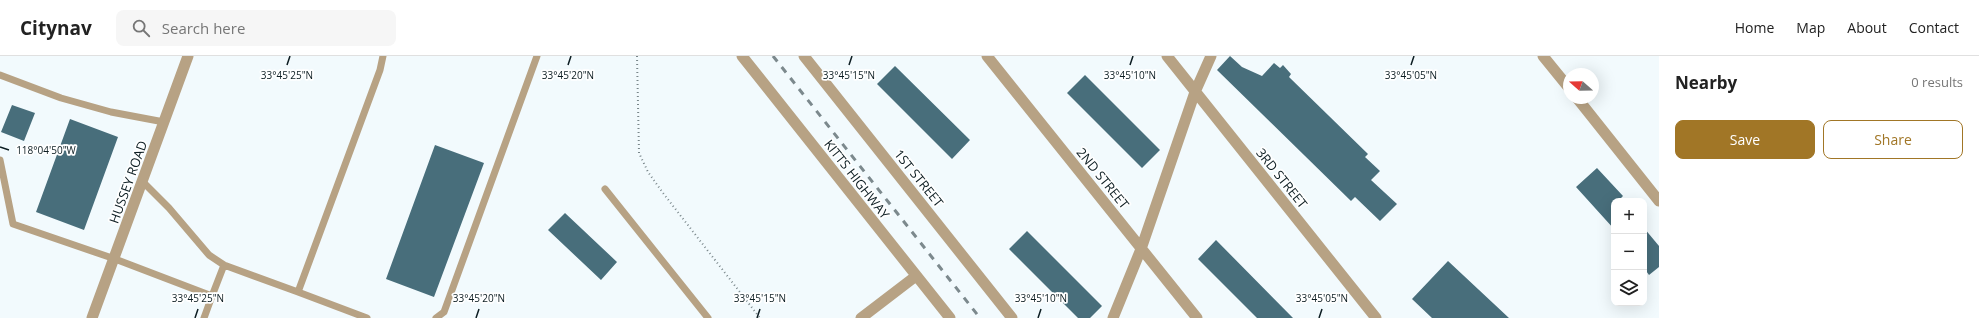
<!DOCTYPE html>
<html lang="en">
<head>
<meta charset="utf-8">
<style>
  :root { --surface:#fff; --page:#f6f6f6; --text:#222; --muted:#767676; --line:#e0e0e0; --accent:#a17626 }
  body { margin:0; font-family:"Open Sans",sans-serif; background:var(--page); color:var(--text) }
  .controls { position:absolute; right:12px; bottom:12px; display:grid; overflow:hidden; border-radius:8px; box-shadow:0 4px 16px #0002 }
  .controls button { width:36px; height:36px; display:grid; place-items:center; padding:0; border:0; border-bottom:1px solid var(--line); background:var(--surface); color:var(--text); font:20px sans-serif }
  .compass { position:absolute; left:1563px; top:12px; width:36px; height:36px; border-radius:50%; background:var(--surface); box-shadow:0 4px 16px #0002; rotate:290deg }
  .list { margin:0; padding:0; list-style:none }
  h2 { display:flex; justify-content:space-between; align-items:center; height:52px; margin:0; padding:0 16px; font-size:17px }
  h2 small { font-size:13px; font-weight:400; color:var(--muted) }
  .actions { display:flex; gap:8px; padding:12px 16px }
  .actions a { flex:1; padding:9px 0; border:1px solid var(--accent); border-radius:8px; text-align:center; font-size:14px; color:var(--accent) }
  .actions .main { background:var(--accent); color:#fff }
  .icon { flex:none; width:22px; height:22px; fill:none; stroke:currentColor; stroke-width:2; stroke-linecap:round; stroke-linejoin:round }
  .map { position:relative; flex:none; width:1659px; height:262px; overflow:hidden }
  header { display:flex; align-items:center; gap:24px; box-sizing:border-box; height:56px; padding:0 20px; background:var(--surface); border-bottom:1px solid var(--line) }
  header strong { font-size:19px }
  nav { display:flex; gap:22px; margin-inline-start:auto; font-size:14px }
  .search { width:280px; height:36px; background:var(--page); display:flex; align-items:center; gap:10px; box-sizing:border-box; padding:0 14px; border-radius:8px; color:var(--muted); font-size:15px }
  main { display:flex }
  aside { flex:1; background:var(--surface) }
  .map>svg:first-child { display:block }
  .building { fill:#486e7b }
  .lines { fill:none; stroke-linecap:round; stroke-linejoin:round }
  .path { stroke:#79868a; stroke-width:2; stroke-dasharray:1 3; stroke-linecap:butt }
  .service { stroke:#b7a284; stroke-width:7 }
  .minor { stroke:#b7a284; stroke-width:11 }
  .rail { stroke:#7c898d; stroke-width:3; stroke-dasharray:7 7; stroke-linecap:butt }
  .ticks { fill:none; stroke:#0c1d22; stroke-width:1.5 }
  .labels { text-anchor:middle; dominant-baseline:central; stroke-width:3.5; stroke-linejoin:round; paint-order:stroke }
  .street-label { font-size:13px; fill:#0c1d22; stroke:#fff }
  .ticks-label { font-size:10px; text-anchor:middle; fill:#0c1d22; stroke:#fff; stroke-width:3.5; stroke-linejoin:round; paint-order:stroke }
</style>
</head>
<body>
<header>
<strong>Citynav</strong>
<div class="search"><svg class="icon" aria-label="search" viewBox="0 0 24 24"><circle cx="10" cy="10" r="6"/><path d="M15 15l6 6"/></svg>Search here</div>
<nav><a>Home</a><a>Map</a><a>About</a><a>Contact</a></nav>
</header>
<main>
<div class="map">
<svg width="1659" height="262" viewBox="0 0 1659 262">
  <rect width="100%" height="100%" fill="#f2fafd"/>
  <!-- building -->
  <path class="building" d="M1230,0L1242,11L1262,20L1274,7L1280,12L1283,9L1291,18L1289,21L1368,98L1365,101L1380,115L1371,124L1397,148L1380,165L1355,141L1351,145L1217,14Z
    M895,10L970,84L952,103L877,28Z
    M1085,19L1160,94L1142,112L1067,37Z
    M12,49L35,57L24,85L1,76Z
    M70,63L118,81L84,174L36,156Z
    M435,89L484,107L434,241L386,223Z
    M1597,112L1623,140L1618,145H1614V173L1576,131Z
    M565,157L617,206L601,224L548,174Z
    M1644,172L1659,190V211L1649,219L1644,212Z
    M1027,175L1102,250L1090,262H1078L1009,193Z
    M1216,184L1293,262H1257L1198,203Z
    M1448,205L1509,262H1432L1412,243Z"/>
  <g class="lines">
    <!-- path -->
    <path class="path" d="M637,0L639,97L648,116L663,137L760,262"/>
    <!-- service -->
    <path class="service" d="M0,19L61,42L111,56L164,66
      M0,104L13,168L115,203L212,240L204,262
      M143,126L169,152L209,199L224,209L298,236
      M605,133L708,262
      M212,240L224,209
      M367,262L298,236L380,14L383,0
      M436,262L444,256L537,0"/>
    <!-- minor -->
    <path class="minor" d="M742,0L950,262
      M804,0L1012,262
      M987,0L1197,262
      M1167,0L1376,262
      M1543,0L1569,32
      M1577,42L1659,145
      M92,262L188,0
      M861,262L916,220
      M1113,262L1141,193L1195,36L1211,0"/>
    <!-- rail -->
    <path class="rail" d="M773,0L980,262"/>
  </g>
  <!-- ticks -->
  <path class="ticks" d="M287,9L290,0M568,9L571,0M849,9L852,0M1130,9L1133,0M1411,9L1414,0M0,91L9,94M195,262L198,253M476,262L479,253M757,262L760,253M1038,262L1041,253M1319,262L1322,253"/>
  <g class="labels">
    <!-- street labels -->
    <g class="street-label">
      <text transform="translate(919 122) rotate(51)">1ST STREET</text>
      <text transform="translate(1103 122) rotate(51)">2ND STREET</text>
      <text transform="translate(1282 122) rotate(51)">3RD STREET</text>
      <text transform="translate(857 123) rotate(52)">KITTS HIGHWAY</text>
      <text transform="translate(128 126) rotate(-70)">HUSSEY ROAD</text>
    </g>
  </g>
  <g class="ticks-label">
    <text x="287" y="23">33°45'25"N</text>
    <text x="568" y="23">33°45'20"N</text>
    <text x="849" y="23">33°45'15"N</text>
    <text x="1130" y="23">33°45'10"N</text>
    <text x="1411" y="23">33°45'05"N</text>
    <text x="46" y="98">118°04'50"W</text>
    <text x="198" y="246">33°45'25"N</text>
    <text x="479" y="246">33°45'20"N</text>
    <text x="760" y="246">33°45'15"N</text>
    <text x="1041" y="246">33°45'10"N</text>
    <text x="1322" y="246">33°45'05"N</text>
  </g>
</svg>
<div class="controls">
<button>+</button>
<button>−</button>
<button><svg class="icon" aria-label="layers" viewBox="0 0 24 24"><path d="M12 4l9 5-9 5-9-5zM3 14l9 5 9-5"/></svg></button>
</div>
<svg class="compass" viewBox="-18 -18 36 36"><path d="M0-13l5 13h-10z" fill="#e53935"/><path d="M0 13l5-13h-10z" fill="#767676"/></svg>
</div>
<aside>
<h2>Nearby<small>0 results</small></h2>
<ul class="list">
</ul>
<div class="actions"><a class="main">Save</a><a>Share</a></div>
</aside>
</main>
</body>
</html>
